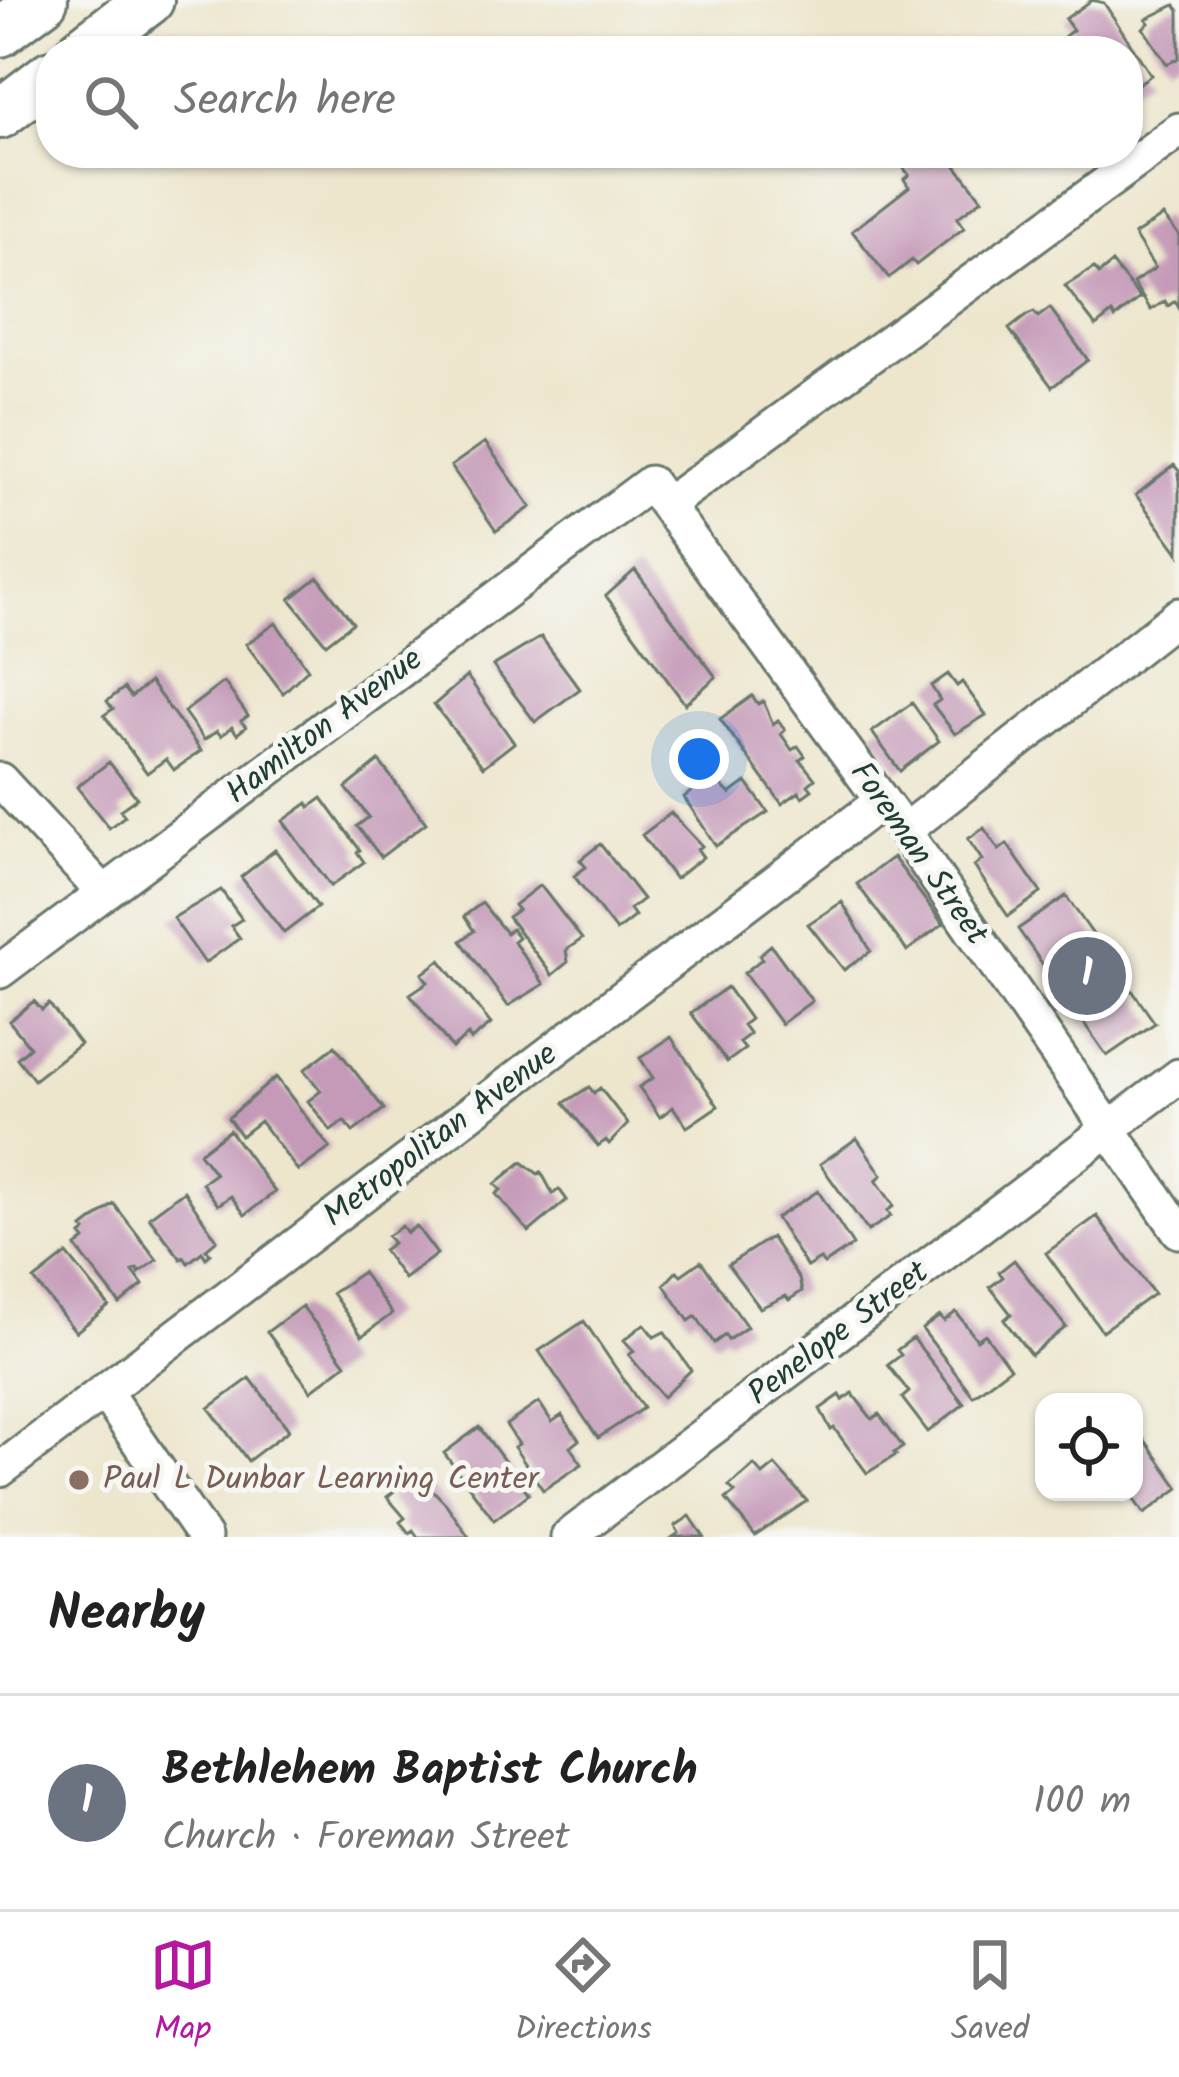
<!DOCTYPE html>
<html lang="en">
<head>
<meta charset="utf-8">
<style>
  :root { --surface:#fff; --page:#f2f2f2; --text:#222; --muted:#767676; --line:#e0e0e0; --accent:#b5179e }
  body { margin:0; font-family:Kalam,sans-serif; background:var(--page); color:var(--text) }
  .controls { position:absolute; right:36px; bottom:36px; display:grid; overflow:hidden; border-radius:24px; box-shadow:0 3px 9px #0004 }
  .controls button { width:108px; height:108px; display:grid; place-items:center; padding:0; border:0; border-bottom:3px solid var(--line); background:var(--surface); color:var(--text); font:60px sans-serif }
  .you { position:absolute; left:699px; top:759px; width:42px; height:42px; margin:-30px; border:9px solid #fff; border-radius:50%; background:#1a73e8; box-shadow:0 0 0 18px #1a73e833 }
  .badge { display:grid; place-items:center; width:78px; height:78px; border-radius:50%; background:var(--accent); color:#fff; font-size:39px; font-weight:700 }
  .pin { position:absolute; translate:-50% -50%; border:6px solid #fff; box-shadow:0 3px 12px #0006 }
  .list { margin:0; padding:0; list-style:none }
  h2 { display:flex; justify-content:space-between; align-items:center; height:156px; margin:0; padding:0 48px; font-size:51px }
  h2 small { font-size:39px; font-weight:400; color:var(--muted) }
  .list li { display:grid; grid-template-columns:78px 1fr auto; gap:36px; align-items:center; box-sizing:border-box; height:216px; padding:0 48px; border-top:3px solid var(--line) }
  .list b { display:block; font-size:45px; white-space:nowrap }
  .list p { margin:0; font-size:39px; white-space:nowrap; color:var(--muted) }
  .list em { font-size:39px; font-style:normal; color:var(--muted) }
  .icon { flex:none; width:66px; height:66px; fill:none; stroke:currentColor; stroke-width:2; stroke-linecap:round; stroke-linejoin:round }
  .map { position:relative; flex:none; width:1179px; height:1537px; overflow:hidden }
  .search { position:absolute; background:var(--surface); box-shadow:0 3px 9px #0004; left:36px; right:36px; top:36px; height:132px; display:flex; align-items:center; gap:30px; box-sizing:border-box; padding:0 42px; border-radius:48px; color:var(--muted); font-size:45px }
  .sheet { height:372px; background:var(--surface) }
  nav { display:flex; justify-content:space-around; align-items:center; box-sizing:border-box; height:168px; border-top:3px solid var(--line); background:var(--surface); font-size:33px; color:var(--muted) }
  nav a { display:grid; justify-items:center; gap:6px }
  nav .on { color:var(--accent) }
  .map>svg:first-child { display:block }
  .building { fill:#c49ab8 }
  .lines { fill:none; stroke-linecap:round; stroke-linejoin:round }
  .street-casing { stroke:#67786a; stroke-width:39 }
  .secondary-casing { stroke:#67786a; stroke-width:54 }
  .street { stroke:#fff; stroke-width:33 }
  .secondary { stroke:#fff; stroke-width:48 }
  .education-dot { fill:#8d6e63; stroke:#f6f6f2; stroke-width:4.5 }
  .labels { text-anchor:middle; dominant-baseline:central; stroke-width:10; stroke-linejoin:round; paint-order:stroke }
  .street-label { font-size:33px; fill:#1f3d34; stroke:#f6f6f2 }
  .education-label { font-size:33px; fill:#785e54; stroke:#f6f6f2; text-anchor:start }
</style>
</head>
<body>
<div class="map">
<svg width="1179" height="1537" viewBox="0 0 1179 1537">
  <rect width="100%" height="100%" fill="#f6f6f2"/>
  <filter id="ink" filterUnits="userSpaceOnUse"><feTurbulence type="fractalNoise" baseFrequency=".00833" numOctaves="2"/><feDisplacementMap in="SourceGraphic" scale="24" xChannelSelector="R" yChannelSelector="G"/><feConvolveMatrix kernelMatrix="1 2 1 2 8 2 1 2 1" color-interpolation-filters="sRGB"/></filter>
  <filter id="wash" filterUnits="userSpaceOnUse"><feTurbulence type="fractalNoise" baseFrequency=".004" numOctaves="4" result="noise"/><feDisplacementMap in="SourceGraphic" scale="48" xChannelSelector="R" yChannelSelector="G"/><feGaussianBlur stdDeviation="2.7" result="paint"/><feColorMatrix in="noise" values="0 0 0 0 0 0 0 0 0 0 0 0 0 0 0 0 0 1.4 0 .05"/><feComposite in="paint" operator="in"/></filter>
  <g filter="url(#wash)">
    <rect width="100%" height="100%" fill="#ede6cd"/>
    <g id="blocks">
      <!-- building -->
      <path class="building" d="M1092,0L1104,3L1151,75L1128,91V51H1075L1065,36L1073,30L1065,19Z
        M1175,5L1179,11V58L1167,64L1143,28L1149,23L1146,19Z
        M910,153H946L982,199L957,218L964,228L916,265L912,260L889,278L852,231L909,187L904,179L909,175L899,162Z
        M1163,216L1179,235V308L1175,301L1168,306L1165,301L1151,310L1133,283L1155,268L1134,235Z
        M1112,263L1140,298L1115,318L1112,313L1096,326L1065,286L1094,268L1099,274Z
        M1050,308L1088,360L1052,387L1009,329L1027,315L1034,312L1038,317Z
        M485,442L531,507L496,531L451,466Z
        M1174,465L1179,471V554L1136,495Z
        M635,570L716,677L685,704L606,596Z
        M318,577L353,623L326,644L290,599Z
        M276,623L308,669L283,693L246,644Z
        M541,637L580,689L535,722L493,666Z
        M948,674L957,686L962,682L986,715L955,734L933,705L940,700L931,686Z
        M467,676L514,743L483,767L434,705Z
        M150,682L201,751L174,770L166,759L147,773L104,715L113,709L107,701L124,688L131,697Z
        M224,682L248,716L241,721L246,727L237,734L232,727L221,736L217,731L204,740L184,712Z
        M752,696L758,704L763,701L773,724L778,720L785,730L781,734L792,750L798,746L805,756L800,760L815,779L808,785L812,790L802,797L799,792L782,804L720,719Z
        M912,703L939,741L900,771L872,732Z
        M379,761L426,823L381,857L357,826L369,817L346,788Z
        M109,762L137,798L120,810L125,816L109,828L77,787Z
        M712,776L730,794L746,782L768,812L716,846L684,797Z
        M322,798L360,850L357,852L364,862L331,886L283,821L308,803L310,807Z
        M671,813L702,846L697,849L703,857L675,879L642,835Z
        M984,828L999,850L1007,844L1041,893L1008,916L974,866L982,860L968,839Z
        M600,844L643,899L630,909L635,916L616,931L574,876L586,867L580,860Z
        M275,850L318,907L284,933L241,877Z
        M893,857L943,924L907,951L857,884Z
        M540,885L582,939L566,950L568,962L552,975L508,917L518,910L514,905Z
        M221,890L242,919L231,926L240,938L205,963L173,918Z
        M1066,896L1155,1023L1107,1056L1018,929Z
        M842,902L871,951L844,970L808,924Z
        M482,903L506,933L512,929L518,937L513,941L544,984L508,1006L461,941L474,931L464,916Z
        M771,945L812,1001L781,1024L744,973L762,959L759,955Z
        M440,960L491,1024L471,1040L468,1035L452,1048L410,994L428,982L422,974Z
        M727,987L750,1019L743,1025L750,1034L739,1042L745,1049L727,1062L691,1013Z
        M34,1001L42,1010L49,1004L80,1044L34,1080L17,1058L30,1047L9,1021Z
        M671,1037L718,1106L687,1127L673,1107L660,1117L639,1087L653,1078L640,1058Z
        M335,1046L384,1109L353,1132L344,1121L331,1131L308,1101L321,1091L304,1070Z
        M276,1077L330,1148L298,1171L260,1121L241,1136L228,1118Z
        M589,1087L594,1093L600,1088L628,1124L609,1144L606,1140L598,1146L564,1103Z
        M229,1130L275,1192L245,1215L231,1196L218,1205L202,1183L215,1174L199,1153Z
        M857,1138L882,1175L876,1180L894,1206L887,1211L891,1216L868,1231L820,1164Z
        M522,1162L538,1174L541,1172L553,1194L559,1189L567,1200L529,1232L496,1194L501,1190L495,1184Z
        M184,1191L217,1240L206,1249L211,1254L206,1258L202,1252L188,1263L184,1257L181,1259L149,1217Z
        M818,1191L853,1245L824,1264L820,1259L807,1267L776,1218Z
        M114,1204L157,1260L139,1273L137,1269L133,1271L143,1285L120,1304L76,1247L85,1240L81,1235L86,1231L83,1228Z
        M1097,1216L1154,1294L1102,1331L1046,1253Z
        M402,1226L407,1233L416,1226L437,1254L404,1279L383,1250L393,1243L387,1236Z
        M771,1237L799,1279L802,1291L789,1300L786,1296L760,1308L728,1265Z
        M67,1254L109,1306L76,1332L34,1280Z
        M1014,1260L1066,1327L1031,1355L1004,1320L1011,1314L990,1287L1003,1277L999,1272Z
        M701,1261L747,1327L728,1340L725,1335L714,1343L696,1316L689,1321L664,1285L677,1271L681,1275Z
        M362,1272L392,1314L362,1336L332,1293Z
        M302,1306L346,1364L311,1391L267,1332Z
        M956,1312L977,1340L985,1334L1010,1368L973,1396L922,1329L940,1316L944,1321Z
        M584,1321L643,1408L598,1438L539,1351Z
        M644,1324L654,1337L664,1332L691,1370L663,1397L629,1355L634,1351L624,1340Z
        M913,1338L964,1404L928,1432L902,1398L909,1392L888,1365L901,1355L897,1350Z
        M250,1378L289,1430L248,1461L209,1408Z
        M852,1393L872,1419L879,1414L903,1447L894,1453L896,1455L867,1473L834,1428L831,1430L820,1409L840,1395L843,1400Z
        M539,1402L552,1422L562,1415L579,1440L570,1447L582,1464L543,1490L514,1447L519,1444L506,1425Z
        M479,1427L529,1494L494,1520L444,1453Z
        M1142,1436L1179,1488L1144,1514L1129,1492H1134V1442Z
        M754,1465L763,1475L775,1465L807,1501L755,1536L726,1499L735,1492L729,1486Z
        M423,1480L446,1504L469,1537H418L413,1530L409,1533L400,1522L405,1518L387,1497L406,1481L412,1488Z
        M690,1516L704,1537H673L679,1533L675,1526Z"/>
    </g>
  </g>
  <g filter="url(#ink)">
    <use href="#blocks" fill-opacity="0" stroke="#67786a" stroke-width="3"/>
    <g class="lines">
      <defs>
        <path id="street" d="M669,503L1179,130
          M0,780L103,892
          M904,831L1179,615
          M0,971L650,483L904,831L1179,1231
          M104,1391L204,1537
          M0,1470L882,801
          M568,1537L1179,1076"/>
        <path id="secondary" d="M0,32L43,0
          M82,51L149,0
          M0,114L51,75"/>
      </defs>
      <!-- street casing -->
      <use href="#street" class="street-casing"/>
      <!-- secondary casing -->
      <use href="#secondary" class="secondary-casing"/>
      <!-- street -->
      <use href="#street" class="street"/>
      <!-- secondary -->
      <use href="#secondary" class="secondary"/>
    </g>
  </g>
  <!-- markers -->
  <circle class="education-dot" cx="79" cy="1480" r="12"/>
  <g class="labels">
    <!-- street labels -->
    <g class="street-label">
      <text transform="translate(325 727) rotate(-37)">Hamilton Avenue</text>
      <text transform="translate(918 854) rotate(55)">Foreman Street</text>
      <text transform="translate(441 1136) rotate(-37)">Metropolitan Avenue</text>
      <text transform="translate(839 1334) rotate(-37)">Penelope Street</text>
    </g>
    <!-- education labels -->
    <g class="education-label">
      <text x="103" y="1480">Paul L Dunbar Learning Center</text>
    </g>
  </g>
</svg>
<div class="controls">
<button><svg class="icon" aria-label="locate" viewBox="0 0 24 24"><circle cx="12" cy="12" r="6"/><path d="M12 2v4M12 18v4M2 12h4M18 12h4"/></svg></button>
</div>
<div class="you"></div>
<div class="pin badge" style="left:1087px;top:976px;background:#6b7280">1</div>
<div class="search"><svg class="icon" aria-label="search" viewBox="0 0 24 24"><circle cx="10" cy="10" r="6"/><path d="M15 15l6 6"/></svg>Search here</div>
</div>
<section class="sheet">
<h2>Nearby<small></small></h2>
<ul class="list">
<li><span class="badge" style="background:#6b7280">1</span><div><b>Bethlehem Baptist Church</b><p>Church · Foreman Street</p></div><em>100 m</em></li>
</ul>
</section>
<nav>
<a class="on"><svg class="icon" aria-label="map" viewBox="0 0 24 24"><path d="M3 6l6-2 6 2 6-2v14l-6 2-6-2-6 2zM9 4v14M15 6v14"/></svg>Map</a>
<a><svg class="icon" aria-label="directions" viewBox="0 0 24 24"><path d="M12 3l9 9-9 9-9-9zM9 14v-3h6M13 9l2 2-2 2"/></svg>Directions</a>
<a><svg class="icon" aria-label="saved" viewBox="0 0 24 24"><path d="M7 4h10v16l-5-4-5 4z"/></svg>Saved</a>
</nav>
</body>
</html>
